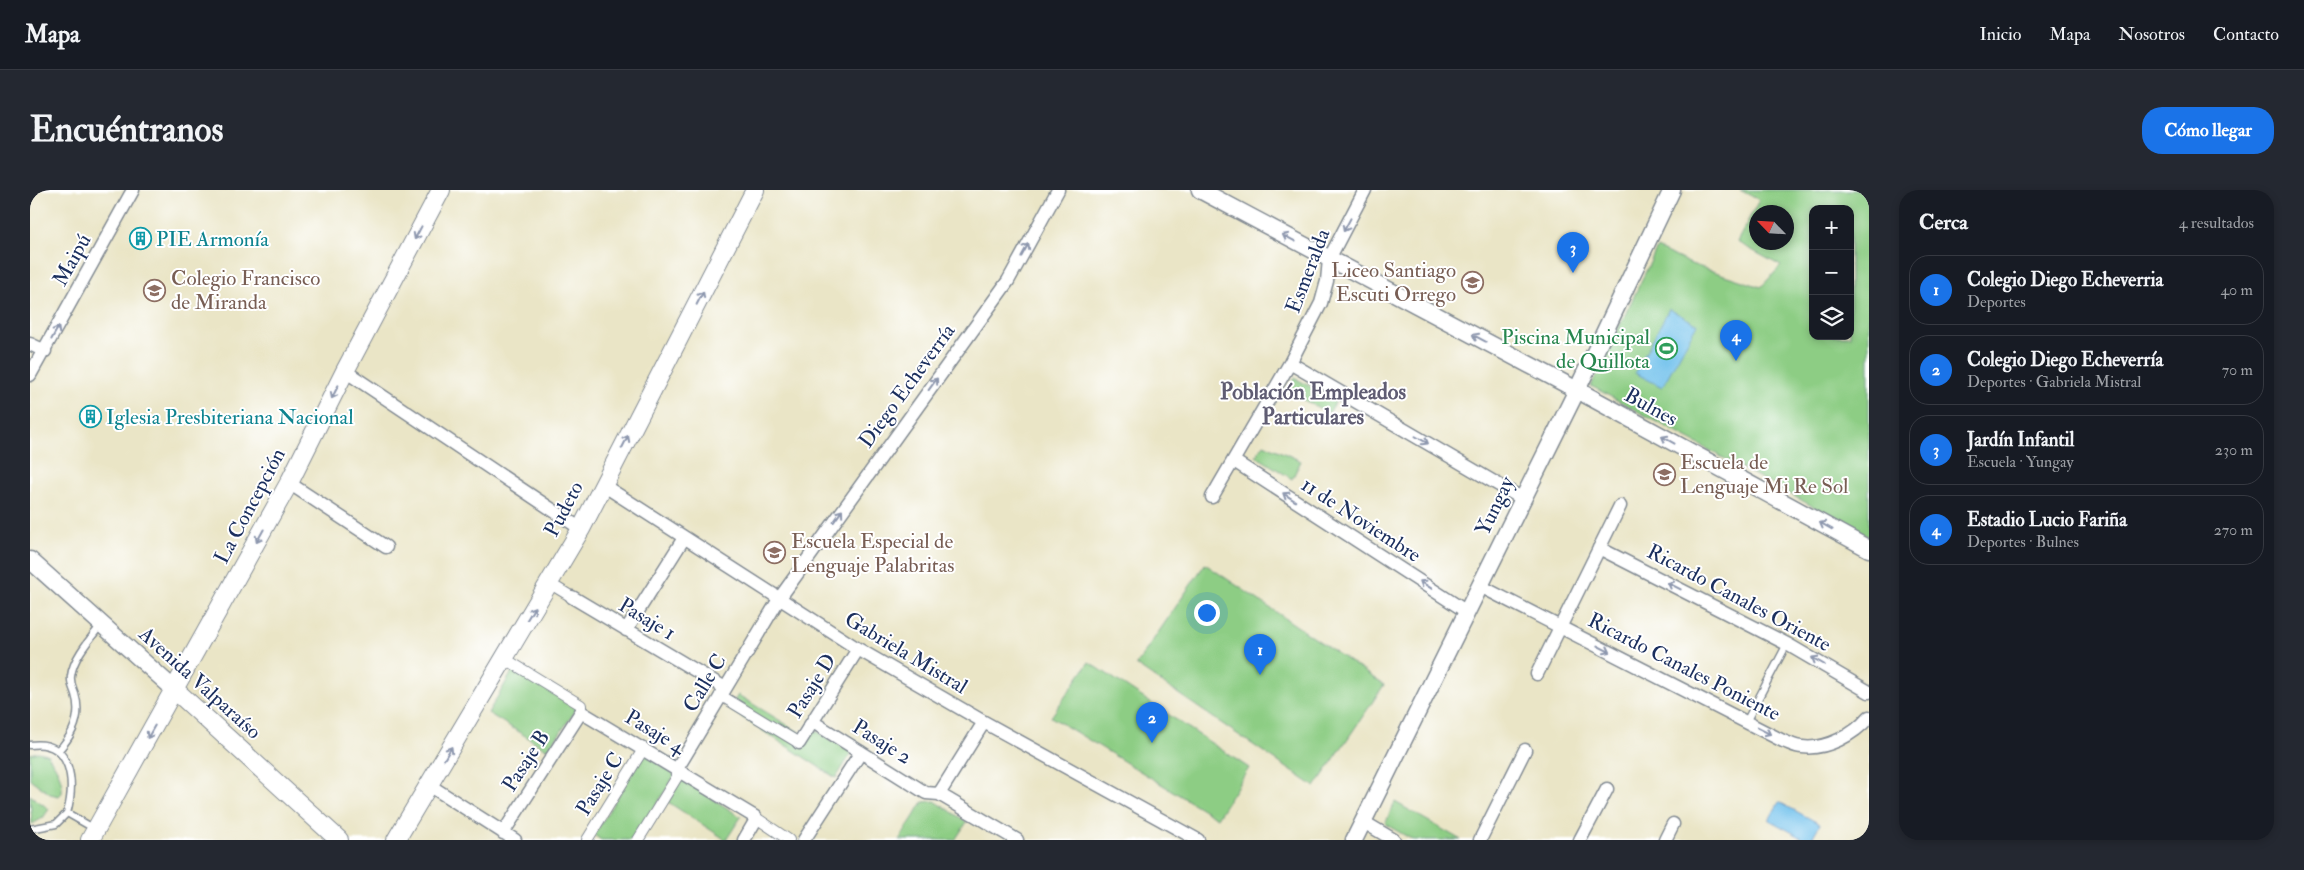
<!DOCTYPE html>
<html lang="es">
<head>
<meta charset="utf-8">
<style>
  :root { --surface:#171b24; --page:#242831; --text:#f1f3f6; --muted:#9ea1a6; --line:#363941; --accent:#1a73e8 }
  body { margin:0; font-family:"IM FELL Double Pica",serif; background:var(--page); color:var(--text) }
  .controls { position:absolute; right:15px; top:15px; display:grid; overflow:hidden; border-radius:10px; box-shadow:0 2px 8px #0003 }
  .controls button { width:45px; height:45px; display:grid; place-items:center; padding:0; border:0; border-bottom:1px solid var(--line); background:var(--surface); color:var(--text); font:25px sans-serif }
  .compass { position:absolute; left:1719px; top:15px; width:45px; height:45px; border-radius:50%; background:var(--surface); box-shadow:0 2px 8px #0003; rotate:295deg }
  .you { position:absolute; left:1176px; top:422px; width:18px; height:18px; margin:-12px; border:4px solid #fff; border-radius:50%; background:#1a73e8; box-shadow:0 0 0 8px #1a73e833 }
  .badge { display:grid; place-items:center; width:32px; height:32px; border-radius:50%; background:var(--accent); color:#fff; font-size:16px; font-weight:700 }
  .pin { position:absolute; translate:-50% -41px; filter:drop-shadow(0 1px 2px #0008) }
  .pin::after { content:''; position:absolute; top:26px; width:18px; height:15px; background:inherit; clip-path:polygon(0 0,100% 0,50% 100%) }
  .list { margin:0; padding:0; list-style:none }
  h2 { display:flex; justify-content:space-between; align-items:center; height:65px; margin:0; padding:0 20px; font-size:21px }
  h2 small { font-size:16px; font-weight:400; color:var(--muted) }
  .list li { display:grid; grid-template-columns:32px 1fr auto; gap:15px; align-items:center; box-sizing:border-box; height:70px; margin:0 10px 10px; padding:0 10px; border:1px solid var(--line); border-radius:20px }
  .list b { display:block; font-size:19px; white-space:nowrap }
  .list p { margin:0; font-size:16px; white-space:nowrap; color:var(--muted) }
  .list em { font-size:16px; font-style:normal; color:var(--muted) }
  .icon { flex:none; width:28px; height:28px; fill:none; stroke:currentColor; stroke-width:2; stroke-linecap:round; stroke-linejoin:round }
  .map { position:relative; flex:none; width:1839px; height:650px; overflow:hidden; border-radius:20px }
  header { display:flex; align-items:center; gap:30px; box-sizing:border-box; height:70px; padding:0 25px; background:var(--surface); border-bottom:1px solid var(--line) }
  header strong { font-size:24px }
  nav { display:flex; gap:28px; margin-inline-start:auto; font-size:18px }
  .intro { display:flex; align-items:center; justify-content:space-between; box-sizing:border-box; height:120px; padding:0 30px }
  h1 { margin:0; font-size:35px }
  .button { padding:12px 22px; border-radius:20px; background:var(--accent); color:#fff; font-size:18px; font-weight:700 }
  main { display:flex; gap:30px; padding:0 30px }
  aside { flex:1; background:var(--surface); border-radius:20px; box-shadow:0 2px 8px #0003 }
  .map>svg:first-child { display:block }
  .green { fill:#8dcd84; stroke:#547e71; fill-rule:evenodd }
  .water { fill:#71c1ec; stroke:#4678a5 }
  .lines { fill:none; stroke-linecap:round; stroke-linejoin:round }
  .service-casing { stroke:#828a92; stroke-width:9 }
  .pedestrian-casing { stroke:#828a92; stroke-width:12 }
  .minor-casing { stroke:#828a92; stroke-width:15 }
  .tertiary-casing { stroke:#828a92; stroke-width:19 }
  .secondary-casing { stroke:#828a92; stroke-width:20 }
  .service { stroke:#fff; stroke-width:6 }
  .pedestrian { stroke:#fff; stroke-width:10 }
  .minor { stroke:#fff; stroke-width:12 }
  .tertiary { stroke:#fff; stroke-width:16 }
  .secondary { stroke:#fff; stroke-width:18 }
  .oneway { stroke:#8d97ae }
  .labels { text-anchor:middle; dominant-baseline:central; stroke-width:4; stroke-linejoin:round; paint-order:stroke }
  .culture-label { font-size:21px; fill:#0d838f; stroke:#fff; text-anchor:start }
  .street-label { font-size:21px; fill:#1b2f5e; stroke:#fff }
  .education-label { font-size:21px; fill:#785e54; stroke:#fff; text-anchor:start }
  .leisure-label { font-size:21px; fill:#27864d; stroke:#fff; text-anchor:end }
  .neighbourhood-label { font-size:22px; font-weight:bold; fill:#605d73; stroke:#fff }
</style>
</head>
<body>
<header>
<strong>Mapa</strong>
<nav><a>Inicio</a><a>Mapa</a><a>Nosotros</a><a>Contacto</a></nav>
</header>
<div class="intro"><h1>Encuéntranos</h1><a class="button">Cómo llegar</a></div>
<main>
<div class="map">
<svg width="1839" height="650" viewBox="0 0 1839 650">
  <rect width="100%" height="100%" fill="#fff"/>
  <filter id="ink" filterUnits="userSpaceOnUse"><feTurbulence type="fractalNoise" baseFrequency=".02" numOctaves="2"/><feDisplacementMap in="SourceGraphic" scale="10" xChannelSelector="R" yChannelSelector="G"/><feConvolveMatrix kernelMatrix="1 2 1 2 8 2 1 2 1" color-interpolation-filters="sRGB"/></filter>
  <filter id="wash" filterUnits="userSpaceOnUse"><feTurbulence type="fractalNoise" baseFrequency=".0096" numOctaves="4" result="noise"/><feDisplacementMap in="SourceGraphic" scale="20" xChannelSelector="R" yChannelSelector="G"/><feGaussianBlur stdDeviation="1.12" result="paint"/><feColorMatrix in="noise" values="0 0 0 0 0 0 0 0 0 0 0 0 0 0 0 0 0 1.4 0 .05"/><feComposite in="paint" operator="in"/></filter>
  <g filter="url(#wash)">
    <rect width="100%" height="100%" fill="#eae5c6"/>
    <!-- green -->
    <path class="green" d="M1710,0H1839V347L1561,196L1627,58L1661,74L1731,97L1751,76L1707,52L1729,10ZM1783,19H1820V146H1783ZM1726,22H1756V52H1726Z
      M1265,188L1306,211L1299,223L1258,202Z
      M1234,254L1271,271L1262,289L1226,266Z
      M1175,374L1354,495L1285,597L1106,475Z
      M1059,472L1219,578L1187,628L1021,527Z
      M485,477L549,516L518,560L458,523Z
      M708,505L777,547L783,539L822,562L806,588L699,519Z
      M8,562L17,564C26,577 33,587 32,603L29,606L20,604L0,589V564Z
      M614,563L645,585L605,650H571L564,645Z
      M652,589L711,627L696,650L638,612Z
      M0,605L19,619L13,628L2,634Z
      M905,611L937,632L925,650H869L893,612Z
      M1365,612L1431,650H1383L1355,634Z"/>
    <!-- water -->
    <path class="water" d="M1639,119L1667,134L1632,197L1605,183Z
      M1749,612L1790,634L1781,650H1776L1739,630Z"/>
  </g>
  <g filter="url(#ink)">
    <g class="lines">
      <defs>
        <path id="service" d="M1716,532L1757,454
          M0,555C43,549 45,594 37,623L26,634L0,639
          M28,561C43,545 52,526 45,504C43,498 40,493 41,486C43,468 60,449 71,435
          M37,623L65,639"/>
        <path id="pedestrian" d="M519,393L542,407
          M474,468L551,515V522
          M690,505L769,553
          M725,627L759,650
          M557,650L614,558
          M608,650L647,587V579"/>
        <path id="minor" d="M0,154L15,161
          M1260,173L1493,309
          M315,181L551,339
          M0,185L103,0
          M1204,271L1437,422
          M259,293L356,357
          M573,295L828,459L954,532L1168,650
          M1182,307L1260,173L1291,113L1297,91L1299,69L1335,0
          M1569,358L1757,454L1839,502
          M1450,396L1753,551C1759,553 1766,557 1772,557C1796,560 1824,545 1839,527
          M542,407L695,498
          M596,440L654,348
          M1507,484L1590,316
          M783,532L896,603L909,604L954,532
          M769,553L828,459
          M647,579L749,409L978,91L1028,0
          M399,595L485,650
          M909,604L987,650
          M1332,631L1364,650
          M473,643L551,522L725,627L724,633L714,650
          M774,650L831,562
          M1450,650L1495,560
          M1550,650L1577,599
          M1635,650L1643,634"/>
        <path id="tertiary" d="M1170,0L1547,200L1839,359
          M0,370L145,500
          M1324,650L1547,200L1642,0"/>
        <path id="secondary" d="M145,500L309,650
          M60,650L259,293L315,181L411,0
          M366,650L551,339L725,0"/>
      </defs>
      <!-- service casing -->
      <use href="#service" class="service-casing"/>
      <!-- pedestrian casing -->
      <use href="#pedestrian" class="pedestrian-casing"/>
      <!-- minor casing -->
      <use href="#minor" class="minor-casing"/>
      <!-- tertiary casing -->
      <use href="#tertiary" class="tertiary-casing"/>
      <!-- secondary casing -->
      <use href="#secondary" class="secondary-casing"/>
      <!-- service -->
      <use href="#service" class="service"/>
      <!-- pedestrian -->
      <use href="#pedestrian" class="pedestrian"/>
      <!-- minor -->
      <use href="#minor" class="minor"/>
      <!-- tertiary -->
      <use href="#tertiary" class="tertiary"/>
      <!-- secondary -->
      <use href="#secondary" class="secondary"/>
    </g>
    <!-- one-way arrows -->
    <defs><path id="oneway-shaft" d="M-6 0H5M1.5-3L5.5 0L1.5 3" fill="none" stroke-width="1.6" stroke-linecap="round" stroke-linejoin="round" transform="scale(1.25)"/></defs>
    <g class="oneway">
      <use href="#oneway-shaft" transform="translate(1317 35) rotate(118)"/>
      <use href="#oneway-shaft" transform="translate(388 43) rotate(118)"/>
      <use href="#oneway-shaft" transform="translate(1259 48) rotate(-152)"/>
      <use href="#oneway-shaft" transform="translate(995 60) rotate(-61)"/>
      <use href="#oneway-shaft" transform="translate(670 108) rotate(-63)"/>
      <use href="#oneway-shaft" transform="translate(25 143) rotate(-61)"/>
      <use href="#oneway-shaft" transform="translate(1449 148) rotate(-152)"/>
      <use href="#oneway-shaft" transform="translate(903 194) rotate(-54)"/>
      <use href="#oneway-shaft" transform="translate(305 202) rotate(117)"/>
      <use href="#oneway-shaft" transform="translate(1392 250) rotate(30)"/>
      <use href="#oneway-shaft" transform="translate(1638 250) rotate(-151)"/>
      <use href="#oneway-shaft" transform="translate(595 252) rotate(-63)"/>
      <use href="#oneway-shaft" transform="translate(1259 307) rotate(-147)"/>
      <use href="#oneway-shaft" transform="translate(808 326) rotate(-54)"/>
      <use href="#oneway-shaft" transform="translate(1796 336) rotate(-151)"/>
      <use href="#oneway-shaft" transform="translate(230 346) rotate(119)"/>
      <use href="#oneway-shaft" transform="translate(1396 395) rotate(-147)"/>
      <use href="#oneway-shaft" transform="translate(1644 396) rotate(-153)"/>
      <use href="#oneway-shaft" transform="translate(501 423) rotate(-59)"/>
      <use href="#oneway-shaft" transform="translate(1574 459) rotate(27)"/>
      <use href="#oneway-shaft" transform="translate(1788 471) rotate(-150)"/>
      <use href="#oneway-shaft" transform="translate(1734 541) rotate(27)"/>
      <use href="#oneway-shaft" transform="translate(121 542) rotate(120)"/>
      <use href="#oneway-shaft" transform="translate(418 563) rotate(-59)"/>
    </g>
  </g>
  <!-- icons -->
  <defs>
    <symbol id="building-ring" viewBox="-11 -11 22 22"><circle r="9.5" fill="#fff" stroke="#0f9aa8" stroke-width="1.5"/><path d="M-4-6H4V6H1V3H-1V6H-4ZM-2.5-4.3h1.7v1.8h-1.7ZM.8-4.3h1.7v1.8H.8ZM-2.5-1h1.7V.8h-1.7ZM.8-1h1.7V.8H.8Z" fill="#0f9aa8"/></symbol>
    <symbol id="school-ring" viewBox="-11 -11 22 22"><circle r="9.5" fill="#fff" stroke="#8d6e63" stroke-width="1.5"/><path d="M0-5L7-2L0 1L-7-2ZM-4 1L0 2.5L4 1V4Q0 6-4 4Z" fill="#8d6e63"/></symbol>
    <symbol id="stadium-ring" viewBox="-11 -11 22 22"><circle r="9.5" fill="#fff" stroke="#2e9e5b" stroke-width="1.5"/><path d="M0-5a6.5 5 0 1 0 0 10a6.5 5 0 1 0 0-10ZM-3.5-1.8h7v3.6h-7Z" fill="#2e9e5b"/></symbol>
  </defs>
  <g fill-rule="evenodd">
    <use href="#building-ring" x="98" y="36" width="25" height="25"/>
    <use href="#school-ring" x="1430" y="80" width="25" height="25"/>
    <use href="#school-ring" x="112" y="88" width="25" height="25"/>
    <use href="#stadium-ring" x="1624" y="146" width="25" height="25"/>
    <use href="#building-ring" x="48" y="214" width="25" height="25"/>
    <use href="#school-ring" x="1622" y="272" width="25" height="25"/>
    <use href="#school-ring" x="732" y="350" width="25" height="25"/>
  </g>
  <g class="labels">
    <!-- culture labels -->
    <g class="culture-label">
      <text x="126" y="49">PIE Armonía</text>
      <text x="76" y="227">Iglesia Presbiteriana Nacional</text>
    </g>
    <!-- street labels -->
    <g class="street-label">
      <text transform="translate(42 70) rotate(-61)">Maipú</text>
      <text transform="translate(1278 81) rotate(-69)">Esmeralda</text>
      <text transform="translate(877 196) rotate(-54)">Diego Echeverría</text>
      <text transform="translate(1621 217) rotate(29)">Bulnes</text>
      <text transform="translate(220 316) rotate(-62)">La Concepción</text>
      <text transform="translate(1465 316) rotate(-64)">Yungay</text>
      <text transform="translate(534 319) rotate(-62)">Pudeto</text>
      <text transform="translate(1331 330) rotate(33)">11 de Noviembre</text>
      <text transform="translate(1709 408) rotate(28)">Ricardo Canales Oriente</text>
      <text transform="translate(617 429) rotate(31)">Pasaje 1</text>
      <text transform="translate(876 463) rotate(31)">Gabriela Mistral</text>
      <text transform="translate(1654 477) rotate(27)">Ricardo Canales Poniente</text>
      <text transform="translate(170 493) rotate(42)">Avenida Valparaíso</text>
      <text transform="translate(675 493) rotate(-59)">Calle C</text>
      <text transform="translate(782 496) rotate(-58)">Pasaje D</text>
      <text transform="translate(625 542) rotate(31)">Pasaje 4</text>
      <text transform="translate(852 552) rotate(32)">Pasaje 2</text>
      <text transform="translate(496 571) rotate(-57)">Pasaje B</text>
      <text transform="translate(570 594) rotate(-58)">Pasaje C</text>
    </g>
    <!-- education labels -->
    <g class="education-label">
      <text x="1426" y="80" text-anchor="end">Liceo Santiago<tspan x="1426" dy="24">Escuti Orrego</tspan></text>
      <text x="141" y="88">Colegio Francisco<tspan x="141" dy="24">de Miranda</tspan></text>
      <text x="1650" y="272">Escuela de<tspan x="1650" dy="24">Lenguaje Mi Re Sol</tspan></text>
      <text x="761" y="351">Escuela Especial de<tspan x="761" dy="24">Lenguaje Palabritas</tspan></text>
    </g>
    <!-- leisure labels -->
    <g class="leisure-label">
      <text x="1620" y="147">Piscina Municipal<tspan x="1620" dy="24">de Quillota</tspan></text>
    </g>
    <!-- neighbourhood labels -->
    <g class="neighbourhood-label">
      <text x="1283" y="202">Población Empleados<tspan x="1283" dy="25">Particulares</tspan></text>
    </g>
  </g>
</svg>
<div class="controls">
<button>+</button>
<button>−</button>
<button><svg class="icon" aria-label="layers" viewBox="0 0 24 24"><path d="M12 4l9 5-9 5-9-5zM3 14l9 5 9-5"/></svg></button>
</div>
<svg class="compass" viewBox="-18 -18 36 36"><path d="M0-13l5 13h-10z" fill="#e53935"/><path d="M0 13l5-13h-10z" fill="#9ea1a6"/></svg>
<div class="you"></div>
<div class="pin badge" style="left:1230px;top:485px">1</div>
<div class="pin badge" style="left:1122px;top:553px">2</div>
<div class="pin badge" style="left:1543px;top:83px">3</div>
<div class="pin badge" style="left:1706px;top:171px">4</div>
</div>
<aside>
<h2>Cerca<small>4 resultados</small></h2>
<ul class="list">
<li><span class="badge">1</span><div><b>Colegio Diego Echeverria</b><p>Deportes</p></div><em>40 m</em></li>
<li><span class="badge">2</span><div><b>Colegio Diego Echeverría</b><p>Deportes · Gabriela Mistral</p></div><em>70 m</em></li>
<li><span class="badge">3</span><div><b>Jardín Infantil</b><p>Escuela · Yungay</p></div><em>230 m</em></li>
<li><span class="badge">4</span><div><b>Estadio Lucio Fariña</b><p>Deportes · Bulnes</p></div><em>270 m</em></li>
</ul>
</aside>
</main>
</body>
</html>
